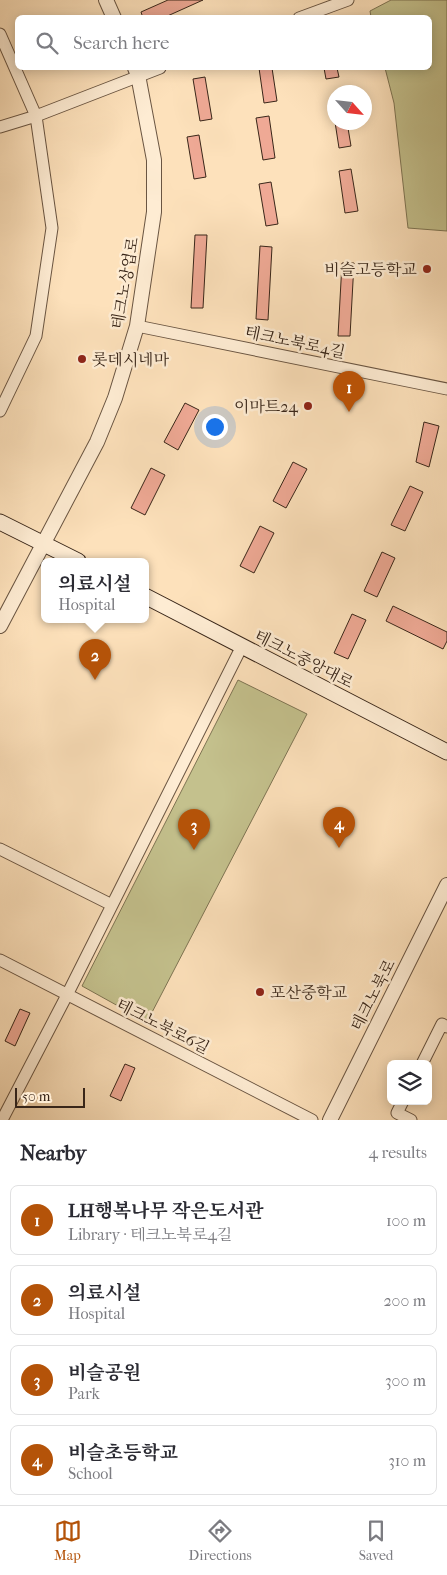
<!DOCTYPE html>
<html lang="en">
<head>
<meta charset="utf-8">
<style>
  :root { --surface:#fff; --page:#f2f2f3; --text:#2b2b33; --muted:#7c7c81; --line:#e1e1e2; --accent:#b45309 }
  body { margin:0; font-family:"IM FELL French Canon","Noto Serif KR",serif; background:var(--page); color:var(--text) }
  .controls { position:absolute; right:15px; bottom:15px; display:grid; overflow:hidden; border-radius:8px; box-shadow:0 2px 12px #0003 }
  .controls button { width:45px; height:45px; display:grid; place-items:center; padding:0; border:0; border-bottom:1px solid var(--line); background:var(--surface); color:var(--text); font:25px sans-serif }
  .compass { position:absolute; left:327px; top:85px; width:45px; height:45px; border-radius:50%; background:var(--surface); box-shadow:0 2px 12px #0003; rotate:117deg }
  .scale { position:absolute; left:15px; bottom:12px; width:70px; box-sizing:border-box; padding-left:5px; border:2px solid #392619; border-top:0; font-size:14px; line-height:18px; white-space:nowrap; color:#392619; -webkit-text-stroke:4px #feecd3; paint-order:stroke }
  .you { position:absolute; left:214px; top:426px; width:18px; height:18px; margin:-12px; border:4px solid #fff; border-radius:50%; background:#1a73e8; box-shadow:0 0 0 8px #1a73e833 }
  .badge { display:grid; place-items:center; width:32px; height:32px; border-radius:50%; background:var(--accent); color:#fff; font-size:16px; font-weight:700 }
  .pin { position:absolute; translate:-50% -41px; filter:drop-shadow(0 1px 2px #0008) }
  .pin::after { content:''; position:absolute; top:26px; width:18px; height:15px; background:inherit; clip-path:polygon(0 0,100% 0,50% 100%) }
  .popup { position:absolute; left:41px; top:558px; width:108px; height:65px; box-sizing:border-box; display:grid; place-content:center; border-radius:8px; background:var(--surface); filter:drop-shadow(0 1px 4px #0005); font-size:16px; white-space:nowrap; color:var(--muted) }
  .popup b { font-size:19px; color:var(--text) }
  .popup::after { content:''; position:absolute; left:50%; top:100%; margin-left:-10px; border:10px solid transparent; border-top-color:var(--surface) }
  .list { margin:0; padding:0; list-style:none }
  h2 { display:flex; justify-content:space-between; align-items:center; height:65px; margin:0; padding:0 20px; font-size:21px }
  h2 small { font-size:16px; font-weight:400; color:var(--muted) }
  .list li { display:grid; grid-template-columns:32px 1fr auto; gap:15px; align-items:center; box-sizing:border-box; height:70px; margin:0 10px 10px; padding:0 10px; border:1px solid var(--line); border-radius:8px }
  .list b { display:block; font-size:19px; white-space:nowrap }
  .list p { margin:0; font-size:16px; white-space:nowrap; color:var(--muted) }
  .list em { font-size:16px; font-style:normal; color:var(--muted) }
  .icon { flex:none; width:28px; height:28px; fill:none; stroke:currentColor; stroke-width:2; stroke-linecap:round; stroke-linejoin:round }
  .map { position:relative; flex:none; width:447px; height:1120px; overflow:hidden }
  .search { position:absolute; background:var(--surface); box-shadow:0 2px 12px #0003; left:15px; right:15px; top:15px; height:55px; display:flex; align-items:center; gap:12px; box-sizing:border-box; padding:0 18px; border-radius:8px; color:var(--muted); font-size:19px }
  .sheet { height:385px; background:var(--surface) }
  nav { display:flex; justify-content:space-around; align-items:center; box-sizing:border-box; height:70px; border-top:1px solid var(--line); background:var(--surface); font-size:14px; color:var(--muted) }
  nav a { display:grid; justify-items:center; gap:2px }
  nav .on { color:var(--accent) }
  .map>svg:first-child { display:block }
  .green { fill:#c4c18d; stroke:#7e7453 }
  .building { fill:#efa995; stroke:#392619 }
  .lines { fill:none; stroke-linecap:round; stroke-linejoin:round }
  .minor-casing { stroke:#6a5542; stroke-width:13 }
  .tertiary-casing { stroke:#6a5542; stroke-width:16 }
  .secondary-casing { stroke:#392619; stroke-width:17 }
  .minor { stroke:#feecd3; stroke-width:11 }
  .tertiary { stroke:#feecd3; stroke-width:14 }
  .secondary { stroke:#feecd3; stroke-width:15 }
  .poi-dot { fill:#8f2418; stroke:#feecd3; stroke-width:2 }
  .labels { text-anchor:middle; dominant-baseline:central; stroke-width:5; stroke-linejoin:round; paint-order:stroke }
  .poi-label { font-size:16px; fill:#392619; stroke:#feecd3; text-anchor:end }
  .street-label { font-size:16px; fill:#392619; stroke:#feecd3 }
</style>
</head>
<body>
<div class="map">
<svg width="447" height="1120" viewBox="0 0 447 1120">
  <rect width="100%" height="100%" fill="#fde1bb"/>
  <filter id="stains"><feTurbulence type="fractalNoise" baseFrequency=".004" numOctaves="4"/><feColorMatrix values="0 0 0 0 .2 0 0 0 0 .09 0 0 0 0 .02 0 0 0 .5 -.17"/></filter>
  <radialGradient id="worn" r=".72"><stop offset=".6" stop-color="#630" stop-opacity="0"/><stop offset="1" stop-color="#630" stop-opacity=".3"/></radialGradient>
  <!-- green -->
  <path class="green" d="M391,0H447V231L408,228L394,103L385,68H430V18L371,17L370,11Z
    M238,680L307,714L147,1022L82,986Z"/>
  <!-- building -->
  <path class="building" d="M168,0H203L163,18H143L141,12Z
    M259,68H272L277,101L264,103Z
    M324,68H337L339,77L326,79Z
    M205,77L212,119L200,121L193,79Z
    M269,116L275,158L263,160L256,118Z
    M335,122H347L351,146L339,148Z
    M199,135L206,177L194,179L187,137Z
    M351,169L358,211L345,213L339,171Z
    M271,182L278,224L266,226L259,184Z
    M195,235H207L203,308H191Z
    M260,246L272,247L268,320L256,319Z
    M342,263H354L350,336H338Z
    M185,403L199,410L178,450L164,442Z
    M424,422L439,426L429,467L416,462Z
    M293,462L307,469L286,508L273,501Z
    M151,468L165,475L145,515L131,508Z
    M410,486L423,492L405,531L391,525Z
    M260,526L274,533L254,573L240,566Z
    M382,552L395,558L377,597L364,591Z
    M393,606L447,632V641L443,649L386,621Z
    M352,614L366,620L348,659L334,653Z
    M20,1009L30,1013L15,1046L5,1041Z
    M125,1064L135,1068L121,1101L110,1096Z"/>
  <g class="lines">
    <defs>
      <path id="minor" d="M299,18L348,0
        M0,34L36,116L52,228L36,336L0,411
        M0,127L36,116L160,68
        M137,326L447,389
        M0,849L112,905
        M0,960L312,1120
        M422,1064L442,1024L447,1027
        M403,1101L397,1113L411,1120
        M2,1120L67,995L242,646"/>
      <path id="tertiary" d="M106,0L114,18
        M0,626L97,442L115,398L137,326L154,212V160L138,75L135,68
        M330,1120L447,885"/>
      <path id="secondary" d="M0,522L78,561
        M145,596L447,752"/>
    </defs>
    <!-- minor casing -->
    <use href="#minor" class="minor-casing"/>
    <!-- tertiary casing -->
    <use href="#tertiary" class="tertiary-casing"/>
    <!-- secondary casing -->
    <use href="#secondary" class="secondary-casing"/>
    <!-- minor -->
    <use href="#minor" class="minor"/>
    <!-- tertiary -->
    <use href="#tertiary" class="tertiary"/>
    <!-- secondary -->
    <use href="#secondary" class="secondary"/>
  </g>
  <!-- markers -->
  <g class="poi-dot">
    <circle cx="427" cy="269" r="5"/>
    <circle cx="82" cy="359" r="5"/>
    <circle cx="308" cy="406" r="5"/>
    <circle cx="260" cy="992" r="5"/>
  </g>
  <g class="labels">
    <!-- poi labels -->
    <g class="poi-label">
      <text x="417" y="269">비슬고등학교</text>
      <text x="92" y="359" text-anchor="start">롯데시네마</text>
      <text x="298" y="406">이마트24</text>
      <text x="270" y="992" text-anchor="start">포산중학교</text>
    </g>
    <!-- street labels -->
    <g class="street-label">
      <text transform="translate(125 283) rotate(-80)">테크노상업로</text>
      <text transform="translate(295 342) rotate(12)">테크노북로4길</text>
      <text transform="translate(304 659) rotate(27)">테크노중앙대로</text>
      <text transform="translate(373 995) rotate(-63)">테크노북로</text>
      <text transform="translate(163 1026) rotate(27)">테크노북로6길</text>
    </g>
  </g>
  <rect width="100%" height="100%" filter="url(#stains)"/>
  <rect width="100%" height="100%" fill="url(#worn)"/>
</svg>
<div class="controls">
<button><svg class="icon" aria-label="layers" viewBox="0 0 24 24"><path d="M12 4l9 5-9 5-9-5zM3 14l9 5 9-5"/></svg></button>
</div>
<svg class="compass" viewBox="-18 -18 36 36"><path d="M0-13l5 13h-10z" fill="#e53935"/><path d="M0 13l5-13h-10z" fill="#7c7c81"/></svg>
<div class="scale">50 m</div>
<div class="you"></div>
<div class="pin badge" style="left:349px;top:412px">1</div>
<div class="pin badge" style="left:95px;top:680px">2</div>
<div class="popup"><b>의료시설</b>Hospital</div>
<div class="pin badge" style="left:194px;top:850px">3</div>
<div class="pin badge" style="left:339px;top:848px">4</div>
<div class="search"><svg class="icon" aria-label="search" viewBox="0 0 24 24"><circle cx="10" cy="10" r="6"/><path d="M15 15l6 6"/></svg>Search here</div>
</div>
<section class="sheet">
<h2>Nearby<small>4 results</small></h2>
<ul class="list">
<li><span class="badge">1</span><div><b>LH행복나무 작은도서관</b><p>Library · 테크노북로4길</p></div><em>100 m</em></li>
<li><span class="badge">2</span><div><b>의료시설</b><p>Hospital</p></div><em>200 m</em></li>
<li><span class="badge">3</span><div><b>비슬공원</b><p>Park</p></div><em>300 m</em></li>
<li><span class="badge">4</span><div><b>비슬초등학교</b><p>School</p></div><em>310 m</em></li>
</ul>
</section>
<nav>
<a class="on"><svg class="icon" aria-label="map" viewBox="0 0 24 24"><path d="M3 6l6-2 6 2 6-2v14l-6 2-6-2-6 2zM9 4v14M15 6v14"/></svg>Map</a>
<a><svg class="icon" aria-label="directions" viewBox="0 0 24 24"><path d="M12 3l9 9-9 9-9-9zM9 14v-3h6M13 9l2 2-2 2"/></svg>Directions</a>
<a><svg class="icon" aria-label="saved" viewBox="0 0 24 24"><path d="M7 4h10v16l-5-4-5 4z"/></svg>Saved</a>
</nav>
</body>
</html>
